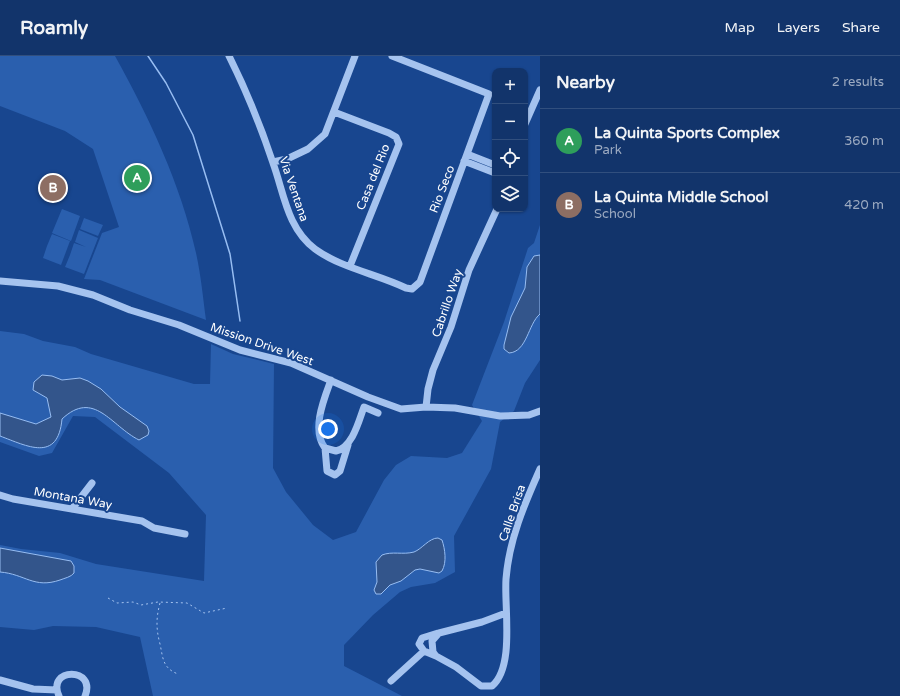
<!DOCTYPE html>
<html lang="en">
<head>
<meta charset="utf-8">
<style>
  :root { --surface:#12346b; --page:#1f3f73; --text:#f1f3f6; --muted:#9caac1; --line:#314f7e; --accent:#e797bd }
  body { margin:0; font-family:"Varela Round",sans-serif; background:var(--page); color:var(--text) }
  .controls { position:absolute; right:12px; top:12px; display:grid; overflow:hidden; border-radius:8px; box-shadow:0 1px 3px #0004 }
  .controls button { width:36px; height:36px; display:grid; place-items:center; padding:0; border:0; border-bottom:1px solid var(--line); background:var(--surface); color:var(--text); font:20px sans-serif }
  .you { position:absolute; left:328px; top:373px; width:14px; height:14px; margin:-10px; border:3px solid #fff; border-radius:50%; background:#1a73e8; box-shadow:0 0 0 6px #1a73e833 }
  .badge { display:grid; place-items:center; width:26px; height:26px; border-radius:50%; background:var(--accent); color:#fff; font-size:13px; font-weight:700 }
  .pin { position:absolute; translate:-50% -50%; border:2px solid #fff; box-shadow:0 1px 4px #0006 }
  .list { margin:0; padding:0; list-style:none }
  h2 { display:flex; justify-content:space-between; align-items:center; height:52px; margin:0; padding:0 16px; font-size:17px }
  h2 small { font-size:13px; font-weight:400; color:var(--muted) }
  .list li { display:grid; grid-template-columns:26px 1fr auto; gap:12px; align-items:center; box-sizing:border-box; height:64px; padding:0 16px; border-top:1px solid var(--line) }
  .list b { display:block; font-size:15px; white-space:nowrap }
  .list p { margin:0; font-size:13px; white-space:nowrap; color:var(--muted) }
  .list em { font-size:13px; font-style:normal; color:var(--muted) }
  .icon { flex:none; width:22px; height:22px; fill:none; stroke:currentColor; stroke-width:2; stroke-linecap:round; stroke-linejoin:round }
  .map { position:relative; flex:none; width:540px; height:640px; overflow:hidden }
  header { display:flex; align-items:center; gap:24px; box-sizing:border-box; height:56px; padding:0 20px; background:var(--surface); border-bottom:1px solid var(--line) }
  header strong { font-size:19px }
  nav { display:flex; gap:22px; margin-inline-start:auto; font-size:14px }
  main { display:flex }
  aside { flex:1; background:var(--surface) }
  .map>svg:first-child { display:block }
  .green { fill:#2a5fae }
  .water { fill:#33558b; stroke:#97bdf2 }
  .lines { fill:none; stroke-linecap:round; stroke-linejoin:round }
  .stream { stroke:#97bdf2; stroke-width:1.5 }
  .path { stroke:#a5c3ef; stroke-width:1; stroke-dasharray:2 3; stroke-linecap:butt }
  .minor { stroke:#a5c3ef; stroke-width:7 }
  .labels { text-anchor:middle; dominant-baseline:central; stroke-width:4; stroke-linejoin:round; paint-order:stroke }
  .street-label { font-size:12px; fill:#fff; stroke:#18468f }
</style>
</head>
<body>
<header>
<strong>Roamly</strong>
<nav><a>Map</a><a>Layers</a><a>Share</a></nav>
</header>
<main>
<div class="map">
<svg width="540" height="640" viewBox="0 0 540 640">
  <rect width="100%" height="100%" fill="#18468f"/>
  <!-- green -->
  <path class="green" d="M0,0H115C149,61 181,129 196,197C201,219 203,242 206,264L100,224L84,223L102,177L119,171L93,93L65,75L0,50Z
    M62,153L80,160L71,185L52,177Z
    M84,162L103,169L98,180L80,173Z
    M540,169V304L525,327L514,355L500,366L491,413L454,480L455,516L435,527L411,531L400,536L373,559L344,589V610L402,640H153L140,581L96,571L53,570L34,574L0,571V489L21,493L60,497L96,508L204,525L206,459L169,417L95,361L73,360L52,397L39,400L0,386V275L24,278L43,285L75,291L91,298L194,328H210L211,288L233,298L274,308L273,412L286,436L313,469L333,484L356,476L384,424L396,409L411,400L447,402L462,397L482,365L472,349L504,266L528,192L534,187Z
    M79,174L98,182L84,218L65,211L70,199L76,201L70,199L74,187L86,191L75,186Z
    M52,178L70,185L61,209L43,202L47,190L53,192L47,190Z"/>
  <!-- water -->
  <path class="water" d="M540,199V258C528,268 527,296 509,297L504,293V289L511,261L525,232L527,211L534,200Z
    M42,319L52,320L62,324L80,322L88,325L101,333L120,351L147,370L149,375L148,379L139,384C111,370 94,333 62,363C58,407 27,390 0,380V357L36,368L51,361L47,342L33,334L34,326Z
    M438,482L442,484C445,493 447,506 442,515L439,517L420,513L415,514L401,525L390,529L381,538H376L374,534L377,526L376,506L382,499C392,495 403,499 414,496C422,493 429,482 438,482Z
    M0,492L71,505L74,510V517C71,521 65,522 60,524C34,533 25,518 0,516Z"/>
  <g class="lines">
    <!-- stream -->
    <path class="stream" d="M148,0L166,27L193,79L230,198L240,265"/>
    <!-- path -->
    <path class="path" d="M108,542L117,547L133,546L141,549L158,546L187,547L204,557L227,552
      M160,547C156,562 156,573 160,588C163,601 162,612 178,618"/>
    <!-- minor -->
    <path class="minor" d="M229,0C246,34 261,71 273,107C284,137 287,172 315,193C341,212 377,218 406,232L412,233L420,226L489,38L392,0
      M334,56L389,77L396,81L399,88L350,210
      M525,68L540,34
      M467,98L495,109
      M464,105L495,117
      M273,106L287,103L308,93L325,78L355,0
      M0,225L58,230L93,239L130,254L179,269L240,294L291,307L368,341L401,353L426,351L455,352L500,360L529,359L540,355
      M331,324C324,343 311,374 325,392L336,395C353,391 359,364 364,351L378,357
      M426,351L428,333L433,314L451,271L469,214L497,153
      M325,392L327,415L335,419L340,415L348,389
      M0,439L13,443L142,465L154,472L185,478
      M72,453L92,427
      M506,557L482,566L439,577L432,585L433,596L436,600L456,611L481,630H492C515,611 504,551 506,523C509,484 524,449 540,413
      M436,600L424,595L419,588L422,582L438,577
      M0,624L33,633L57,634
      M391,625L424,595
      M59,640C46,611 97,611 85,640"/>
  </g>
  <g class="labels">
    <!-- street labels -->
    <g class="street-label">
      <text transform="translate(373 121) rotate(-68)">Casa del Rio</text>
      <text transform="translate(294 133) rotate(71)">Via Ventana</text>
      <text transform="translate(442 133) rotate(-69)">Rio Seco</text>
      <text transform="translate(447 247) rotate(-71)">Cabrillo Way</text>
      <text transform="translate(262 288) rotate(19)">Mission Drive West</text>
      <text transform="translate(73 442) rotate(10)">Montana Way</text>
      <text transform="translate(512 457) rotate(-71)">Calle Brisa</text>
    </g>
  </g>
</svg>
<div class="controls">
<button>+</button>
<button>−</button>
<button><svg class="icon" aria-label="locate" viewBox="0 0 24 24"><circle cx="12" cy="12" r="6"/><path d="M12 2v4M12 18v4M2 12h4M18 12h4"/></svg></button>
<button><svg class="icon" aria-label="layers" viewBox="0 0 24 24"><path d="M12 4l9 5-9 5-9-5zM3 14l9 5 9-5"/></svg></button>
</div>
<div class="you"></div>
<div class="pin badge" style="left:137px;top:122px;background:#2e9e5b">A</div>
<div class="pin badge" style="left:53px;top:132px;background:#8d6e63">B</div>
</div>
<aside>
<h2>Nearby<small>2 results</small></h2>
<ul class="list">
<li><span class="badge" style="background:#2e9e5b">A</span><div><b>La Quinta Sports Complex</b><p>Park</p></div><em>360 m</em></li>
<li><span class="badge" style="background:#8d6e63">B</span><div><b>La Quinta Middle School</b><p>School</p></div><em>420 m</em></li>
</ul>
</aside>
</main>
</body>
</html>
